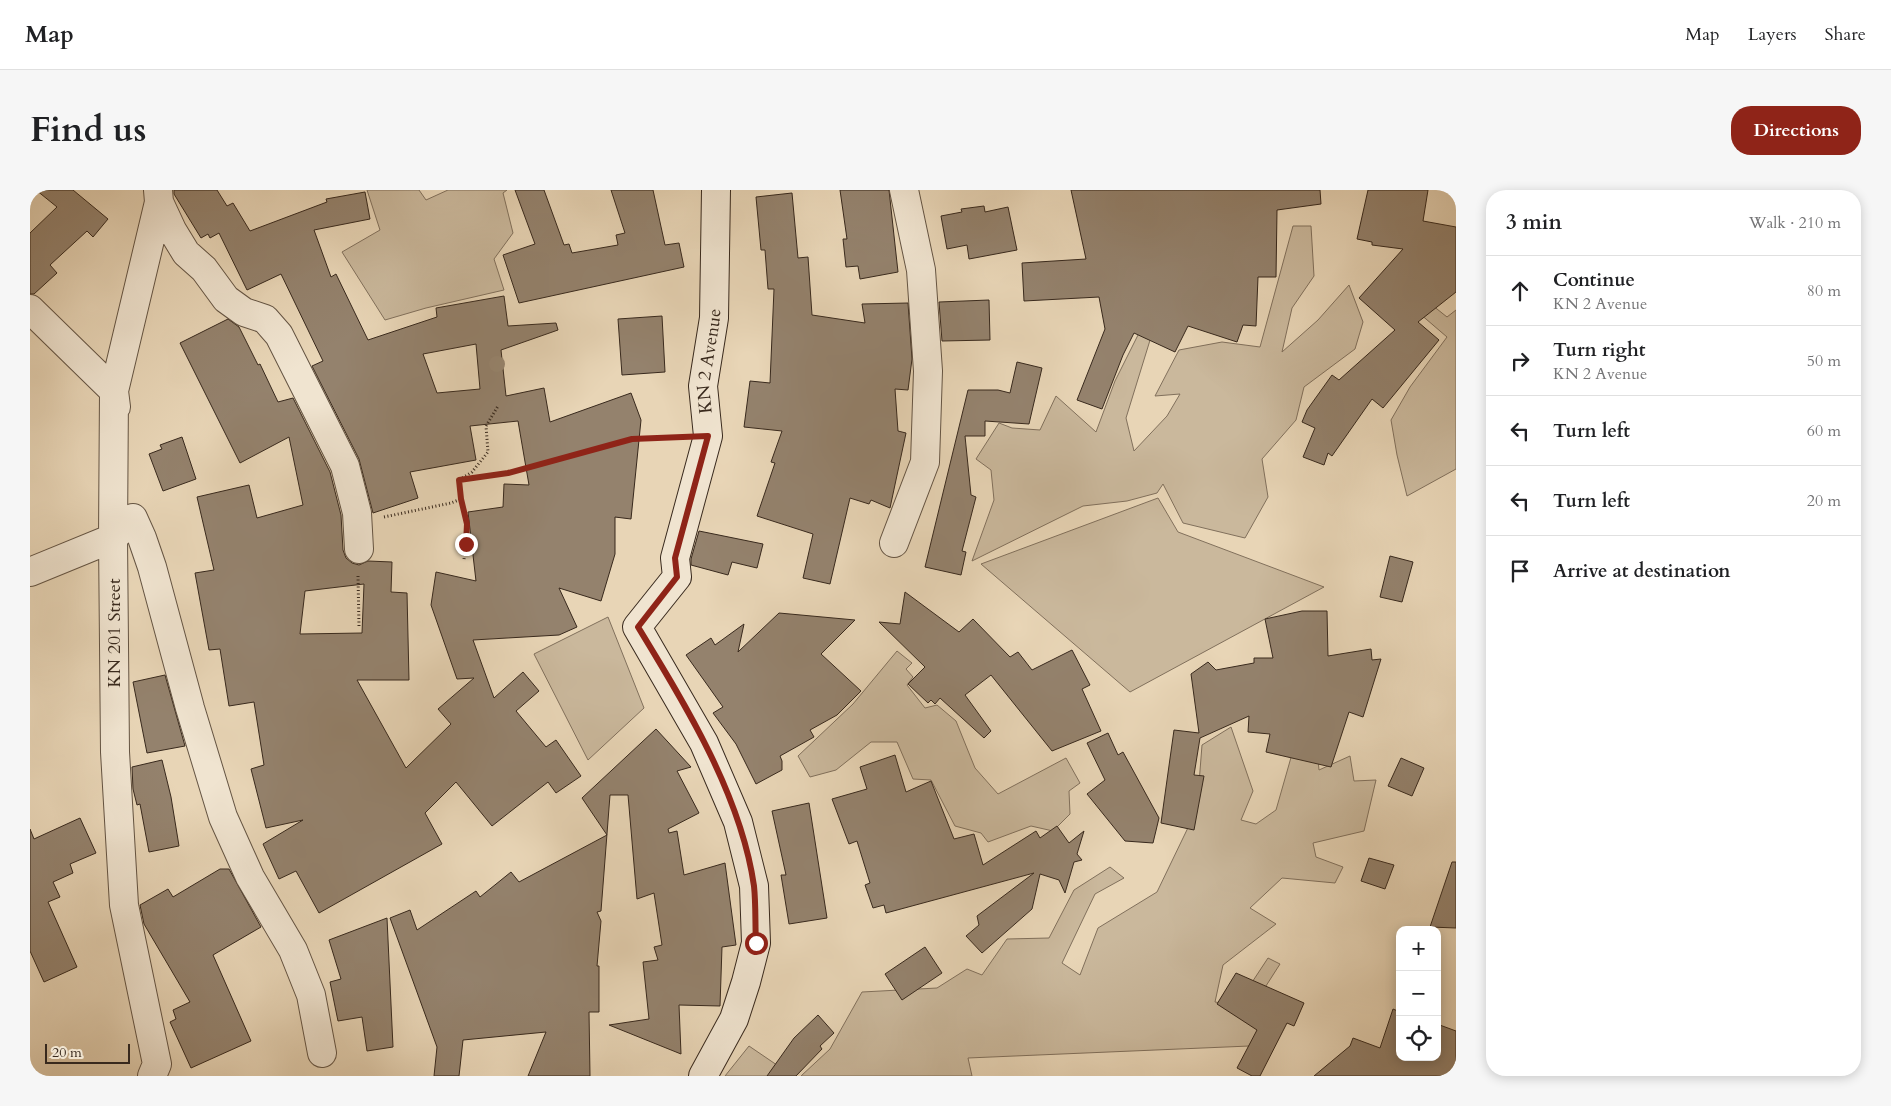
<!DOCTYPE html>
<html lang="en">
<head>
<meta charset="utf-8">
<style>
  :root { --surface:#fff; --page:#f6f6f6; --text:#202124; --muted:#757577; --line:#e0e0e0; --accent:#8f2418 }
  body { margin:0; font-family:Cardo,serif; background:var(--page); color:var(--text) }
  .controls { position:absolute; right:15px; bottom:15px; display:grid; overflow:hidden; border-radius:10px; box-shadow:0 2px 12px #0003 }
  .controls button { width:45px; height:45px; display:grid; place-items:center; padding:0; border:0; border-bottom:1px solid var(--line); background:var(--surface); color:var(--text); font:25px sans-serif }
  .scale { position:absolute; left:15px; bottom:12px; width:85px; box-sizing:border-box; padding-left:5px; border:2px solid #38291d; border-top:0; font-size:14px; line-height:18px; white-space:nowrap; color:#38291d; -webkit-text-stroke:4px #f0e4d0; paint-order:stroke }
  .stop { position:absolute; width:15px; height:15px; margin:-11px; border:4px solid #8f2418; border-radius:50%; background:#fff }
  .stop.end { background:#8f2418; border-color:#fff; box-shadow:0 1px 5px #0008 }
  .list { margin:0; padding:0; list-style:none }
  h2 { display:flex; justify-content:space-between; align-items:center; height:65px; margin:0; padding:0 20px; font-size:21px }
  h2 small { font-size:16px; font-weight:400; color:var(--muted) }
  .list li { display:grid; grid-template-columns:32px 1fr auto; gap:15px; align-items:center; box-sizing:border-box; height:70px; padding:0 20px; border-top:1px solid var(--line) }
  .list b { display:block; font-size:19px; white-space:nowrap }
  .list p { margin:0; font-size:16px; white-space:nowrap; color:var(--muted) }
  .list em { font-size:16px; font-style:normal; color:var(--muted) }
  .icon { flex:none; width:28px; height:28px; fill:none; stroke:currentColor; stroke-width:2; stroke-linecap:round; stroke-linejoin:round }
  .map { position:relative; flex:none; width:1426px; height:886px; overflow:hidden; border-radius:20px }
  header { display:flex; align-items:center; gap:30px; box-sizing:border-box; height:70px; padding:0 25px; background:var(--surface); border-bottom:1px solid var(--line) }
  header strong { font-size:24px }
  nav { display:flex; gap:28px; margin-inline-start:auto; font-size:18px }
  .intro { display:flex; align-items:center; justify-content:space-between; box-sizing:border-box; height:120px; padding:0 30px }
  h1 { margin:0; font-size:35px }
  .button { padding:12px 22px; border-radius:20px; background:var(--accent); color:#fff; font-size:18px; font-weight:700 }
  main { display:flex; gap:30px; padding:0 30px }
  aside { flex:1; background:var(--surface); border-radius:20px; box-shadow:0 2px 12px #0003 }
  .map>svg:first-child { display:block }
  .green { fill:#cab89c; stroke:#81705c }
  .building { fill:#94826d; stroke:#38291d; fill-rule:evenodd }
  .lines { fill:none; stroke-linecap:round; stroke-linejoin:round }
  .street-casing { stroke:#645443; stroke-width:30 }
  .secondary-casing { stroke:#38291d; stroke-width:30 }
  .path { stroke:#38291d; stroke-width:3; stroke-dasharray:1 2.5; stroke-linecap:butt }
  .street { stroke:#f0e4d0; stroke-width:28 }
  .secondary { stroke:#f0e4d0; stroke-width:28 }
  .tree { fill:#978670 }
  .route { stroke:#8f2418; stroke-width:6 }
  .labels { text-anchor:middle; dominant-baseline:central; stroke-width:4.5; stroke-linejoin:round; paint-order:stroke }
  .street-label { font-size:18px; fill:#38291d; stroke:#f0e4d0 }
</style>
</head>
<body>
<header>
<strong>Map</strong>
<nav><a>Map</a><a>Layers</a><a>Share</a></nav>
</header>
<div class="intro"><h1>Find us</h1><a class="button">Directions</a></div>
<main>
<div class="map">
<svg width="1426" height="886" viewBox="0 0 1426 886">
  <rect width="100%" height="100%" fill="#e8d5b6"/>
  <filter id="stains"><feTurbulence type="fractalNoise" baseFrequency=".004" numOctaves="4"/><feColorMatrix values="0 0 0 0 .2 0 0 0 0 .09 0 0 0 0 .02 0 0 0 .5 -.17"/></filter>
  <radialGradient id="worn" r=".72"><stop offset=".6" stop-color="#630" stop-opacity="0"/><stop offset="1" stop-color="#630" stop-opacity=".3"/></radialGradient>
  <!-- green -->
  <path class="green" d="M337,0H389L396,10L418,0H477L473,3L483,43L464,69L474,100L396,118L355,130L312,62L350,40Z
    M1263,36H1281L1284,86L1262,118L1252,162L1288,130L1319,95L1333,132L1325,159L1274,197L1266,230L1232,269L1238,307L1215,348L1153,333L1133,294L1127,303L1097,311L1053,316L942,371L964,310L961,280L946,269L969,233L982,238L1010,240L1026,206L1066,242L1085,191L1110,141L1125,134L1096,228L1104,261L1137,226L1150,204L1125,206L1149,160L1192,152L1230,157Z
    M1397,111L1417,127L1426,120V279L1377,306L1367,265L1361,230L1380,197L1417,147L1389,123Z
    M1128,308L1148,342L1294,397L1100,502L951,374Z
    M578,427L614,518L558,570L504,464Z
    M867,461L882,473L876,479L883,487L877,495L895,518L907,515L926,531L945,578L968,604L1036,568L1050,593L1039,601L1040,624L1023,641L1001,636L958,652L951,643L925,636L901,590L883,589L867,552H841L806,580L780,587L768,566L823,514Z
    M1201,537L1223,601L1211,630L1226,634L1246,620L1266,550L1286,549L1289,580L1320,566L1324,591L1346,590L1334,641L1283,653L1286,667L1313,677L1305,693L1252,688L1220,718L1246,734L1193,775L1185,812L1207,815L1238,768L1250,774L1220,821L1243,855L938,868L942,886H771L800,859L832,802L907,798L937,779L952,785L977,749L1019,748L1044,700L1080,677L1094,688L1065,704L1032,773L1050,785L1068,738L1127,702L1167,619L1172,555Z
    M719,856L763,886H695Z"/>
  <!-- building -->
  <path class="building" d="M6,0H43L78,29L63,47L57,41L20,75L27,83L4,104H0V43L27,17Z
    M144,0H187L197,16L203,13L220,41L297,12L296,9L335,2L340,29L284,40L301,87L306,84L338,150L407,127L406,118L474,106L478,136L526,133L528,140L471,160L476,206L514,198L520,232L601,203L611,230L601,329L585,327V364L571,411L529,398L547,437L529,445L443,450L464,508L493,482L509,501L486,521L516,557L526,550L551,586L526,603L518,592L462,636L426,592L395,623L412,654L289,723L266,681L249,689L233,654L273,630L236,638L221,579L234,575L224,512L199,516L190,459L179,460L165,383L184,380L167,307L219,295L227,328L273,315L259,247L210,273L150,153L198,129L209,137L228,175L230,174L248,212L263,208L300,282L311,325L313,360L316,368L322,373L329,375L338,371L362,372L361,402L377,403L379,490H327L376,578L421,534L408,519L444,488L427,489L401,415L406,382L446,391L438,322L473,317L474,294L499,295L488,231L440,236L446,270L380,282L388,308L343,323L329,269L282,176L293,171L251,84L217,100L189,43L180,48L178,44L171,48L144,4ZM446,154L450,199L407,203L393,164ZM334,394L332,443L270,444L275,401Z
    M485,0H514L534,55L539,54L542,63L588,55L586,45L595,43L581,0H623L635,55L649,53L654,77L489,113L473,65L505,54Z
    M810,0H859L868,82L830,89L828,76L816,77L813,49H817Z
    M1041,0H1290L1291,14L1247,20L1246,87H1228L1226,136L1213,135L1207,152L1158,136L1145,162L1104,143L1093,165L1072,219L1047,210L1075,139L1069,107L994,111L992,73L1056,69Z
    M1338,0H1398L1393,31L1426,37V102L1388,132L1409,150L1353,218L1342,209L1302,266L1298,263L1294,275L1273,267L1285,238L1272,232L1277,220L1302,185L1309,190L1365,140L1329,108L1373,59L1342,55V52L1327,49Z
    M762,3L768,68L778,67L782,125L835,133L832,114L878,113L882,169L878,200L865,199L868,241L876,243L860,318L841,310L839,314L820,308L800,394L773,388L783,344L727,326L745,273L741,272L752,241L714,237L720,191L740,193L744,99H738L735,60H731L726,7Z
    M954,16L955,22L978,17L987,60L939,69L937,55L917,59L911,26L932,22L931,19Z
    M959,110L960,150L912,151L909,112Z
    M632,126L635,182L592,185L588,129Z
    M987,172L1012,178L999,234L955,231V246H935L941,305L946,307L932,361L936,362L931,385L895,377L938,200H968L980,203Z
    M152,247L166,289L133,301L119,264L132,259L130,255Z
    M669,341L733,354L727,378L702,372L698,385L661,375V369Z
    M1360,366L1383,372L1372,412L1350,407Z
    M875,402L929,442L943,429L980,467L988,462L1002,480L1042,460L1060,495L1052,499L1071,541L1022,561L961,485L935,505L961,541L954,548L910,508L905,514L901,510L898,513L878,494L895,477L849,432L870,434Z
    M1272,421H1297L1298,466L1341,459L1342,470L1351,469L1333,527L1319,522L1301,577L1236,562L1240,544L1218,542L1219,526L1170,548L1164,585L1174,586L1164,640L1131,633L1144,540L1169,543L1161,484L1178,472L1186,480L1224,473V468H1243L1235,429Z
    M749,423L825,430L791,464L831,501L807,525L780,540L784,547L750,566L752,571V580L726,594L706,554L683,523L693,517L656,465L681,448L685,455L714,434L708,462Z
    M135,485L155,556L117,563L103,492Z
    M626,539L661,577L647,581L669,623L638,639L639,643L647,641L654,685L695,673L706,755L692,757L690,816L649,815L651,864L579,835L619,829L613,772L628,770L624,757L632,755L624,703L607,709L598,605H580L571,721L567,722L571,731L567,776H569V822H559L560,886H498L516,842L433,850L429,886H404L407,857L360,728L380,720L387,740L446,701L450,707L481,682L489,692L577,645L552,608Z
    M1078,543L1088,565L1093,562L1129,628L1123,653L1095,651L1057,604L1075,590L1057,553Z
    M865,565L876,602L901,591L924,649L944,644L953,675L1006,641L1010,648L1027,636L1039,653L1054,641L1047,664L1052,670L1044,672L1035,703L1029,690L1010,684L1002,719L952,763L936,746L949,735L947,726L1004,683L856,723L854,715L843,718L835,695L840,693L827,651L819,654L802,609L837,599L830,577Z
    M1371,568L1394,578L1382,606L1358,596Z
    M132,570L141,607L149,656L119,662L110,614L107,615L103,599L102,577Z
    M779,613L797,728L759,734L751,685H756L742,621Z
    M50,628L66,663L40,674L43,683L23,692L30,707L18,712L47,777L14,792L0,761V639L4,649Z
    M1339,668L1364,675L1355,699L1331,691Z
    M1422,672H1426V738L1400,737Z
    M190,679H199L231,737L183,765L221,851L161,878L140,832L146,829L143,820L160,812L114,734L110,715L138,699L143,707Z
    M357,728L363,857L337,861L332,827L308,831L300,792L311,789L299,750Z
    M895,757L912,783L872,810L855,784Z
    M1206,783L1274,813L1264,836L1257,833L1230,886H1222L1207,878L1227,840L1187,814Z
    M1363,819L1370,822V867H1407V834L1426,841V886H1284L1320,856L1323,848L1350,858Z
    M788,825L804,843L790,856L792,859L766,886H737L764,848Z"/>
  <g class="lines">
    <defs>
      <path id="street" d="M129,12L142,40L156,63L174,79L196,109L214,122L235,129L249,145L315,276L327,323L329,359
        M0,119L84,201L86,217
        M864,353L895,272L898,181L891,80L874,0
        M0,382L83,348L103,328L112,348L122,377L160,518L193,627L220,687L263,760L281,805L292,863
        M122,886L127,874L94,715L85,562L83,348L84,201L129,12L128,0"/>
      <g id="secondary">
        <path id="s1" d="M673,886L704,829L716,792L726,753L724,696L708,632L674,553L607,437L647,387L645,368L678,246L673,196L684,128L686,0"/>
      </g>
    </defs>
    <!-- street casing -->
    <use href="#street" class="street-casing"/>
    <!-- secondary casing -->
    <use href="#secondary" class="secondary-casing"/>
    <!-- path -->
    <path class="path" d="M429,290L477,283L602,249L648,247
      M354,327L421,313L431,309
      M434,369L437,334L431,309L429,290L442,282L458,262L456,236L468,216
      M328,386L329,436"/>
    <!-- street -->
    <use href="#street" class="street"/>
    <!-- secondary -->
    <use href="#secondary" class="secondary"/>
  </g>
  <!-- trees -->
  <circle class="tree" cx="467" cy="174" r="8"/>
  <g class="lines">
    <!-- route -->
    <path class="route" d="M436,354L437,334L431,309L429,290L478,283L602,249L678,246L645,368L647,387L608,437C655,514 711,605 724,696C726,715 725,735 726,753"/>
  </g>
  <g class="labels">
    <!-- street labels -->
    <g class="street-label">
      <text stroke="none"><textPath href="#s1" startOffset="772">KN 2 Avenue</textPath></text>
      <text transform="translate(84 443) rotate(-90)">KN 201 Street</text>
    </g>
  </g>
  <rect width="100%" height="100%" filter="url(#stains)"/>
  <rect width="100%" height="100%" fill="url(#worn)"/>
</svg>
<div class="controls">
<button>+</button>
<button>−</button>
<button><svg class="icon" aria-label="locate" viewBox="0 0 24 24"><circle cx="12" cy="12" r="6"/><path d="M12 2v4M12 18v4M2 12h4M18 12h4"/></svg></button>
</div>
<div class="scale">20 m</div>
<div class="stop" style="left:726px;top:753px"></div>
<div class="stop end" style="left:436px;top:354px"></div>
</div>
<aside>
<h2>3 min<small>Walk · 210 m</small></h2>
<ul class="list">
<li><svg class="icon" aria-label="ahead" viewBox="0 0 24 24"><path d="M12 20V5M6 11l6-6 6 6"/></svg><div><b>Continue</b><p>KN 2 Avenue</p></div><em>80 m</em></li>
<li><svg class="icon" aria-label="right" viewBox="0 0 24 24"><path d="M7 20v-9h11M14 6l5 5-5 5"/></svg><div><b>Turn right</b><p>KN 2 Avenue</p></div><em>50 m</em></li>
<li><svg class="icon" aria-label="left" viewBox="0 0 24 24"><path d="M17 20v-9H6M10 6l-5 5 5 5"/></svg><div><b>Turn left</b></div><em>60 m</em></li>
<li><svg class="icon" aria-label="left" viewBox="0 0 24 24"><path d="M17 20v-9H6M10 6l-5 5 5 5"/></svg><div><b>Turn left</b></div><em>20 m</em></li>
<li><svg class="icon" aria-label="arrive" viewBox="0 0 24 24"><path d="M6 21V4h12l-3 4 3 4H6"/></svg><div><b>Arrive at destination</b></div></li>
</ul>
</aside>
</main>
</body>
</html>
